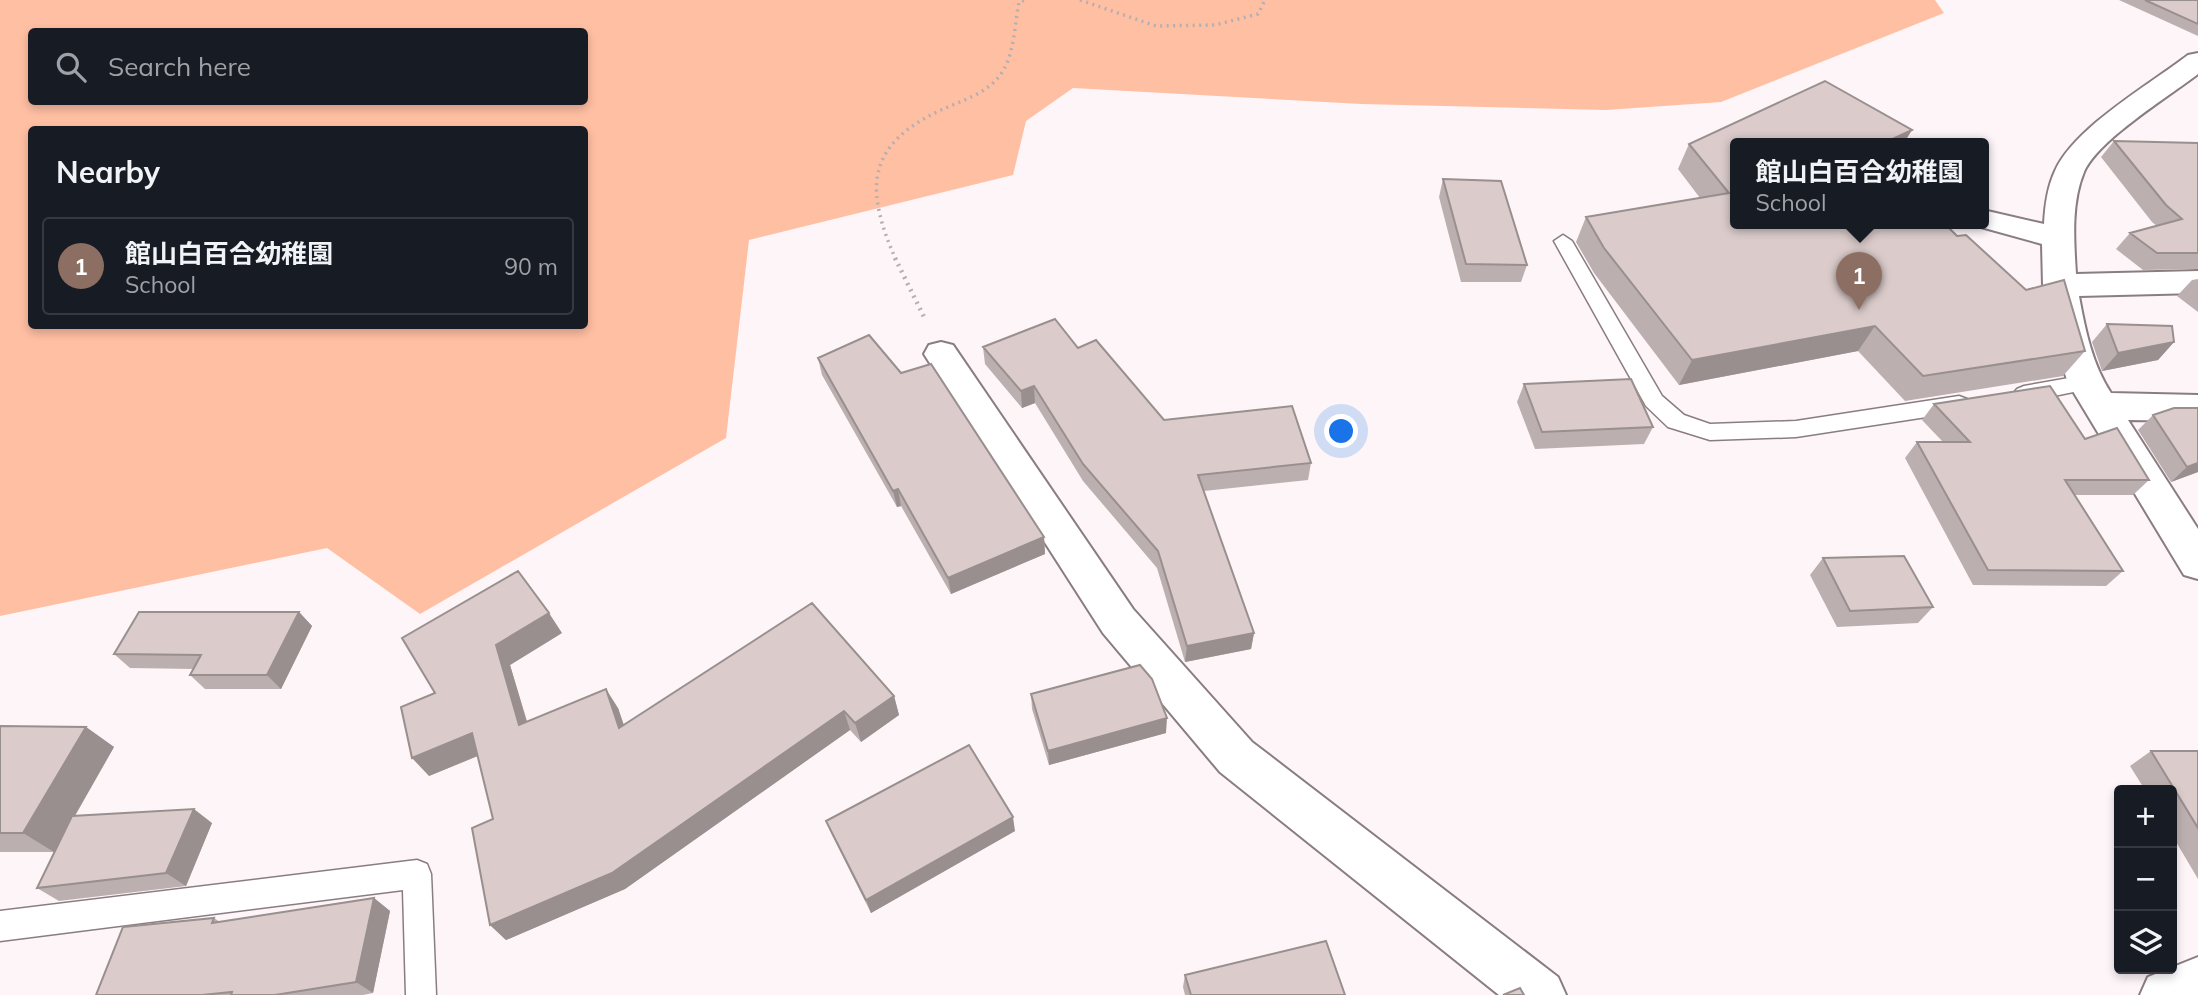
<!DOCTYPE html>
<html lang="en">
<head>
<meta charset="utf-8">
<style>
  :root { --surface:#171b24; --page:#20242c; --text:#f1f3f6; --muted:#9ea1a6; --line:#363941; --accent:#647625 }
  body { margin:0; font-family:Mulish,"Noto Sans JP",sans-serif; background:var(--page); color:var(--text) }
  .controls { position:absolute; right:21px; bottom:21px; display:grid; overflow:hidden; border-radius:7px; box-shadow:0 4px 10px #0003 }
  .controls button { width:63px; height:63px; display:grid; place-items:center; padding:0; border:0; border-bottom:2px solid var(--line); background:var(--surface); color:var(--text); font:35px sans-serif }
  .you { position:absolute; left:1342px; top:432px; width:24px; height:24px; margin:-18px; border:5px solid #fff; border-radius:50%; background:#1a73e8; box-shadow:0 0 0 10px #1a73e833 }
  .badge { display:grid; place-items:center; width:46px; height:46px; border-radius:50%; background:var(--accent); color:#fff; font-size:23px; font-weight:700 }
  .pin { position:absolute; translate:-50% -58px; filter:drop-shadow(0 2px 4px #0008) }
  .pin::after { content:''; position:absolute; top:37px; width:24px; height:21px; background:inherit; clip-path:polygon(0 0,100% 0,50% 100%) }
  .popup { position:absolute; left:1730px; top:138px; width:259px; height:91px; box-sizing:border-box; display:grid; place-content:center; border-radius:7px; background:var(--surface); filter:drop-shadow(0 2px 5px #0005); font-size:23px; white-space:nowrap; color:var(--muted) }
  .popup b { font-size:26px; color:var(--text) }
  .popup::after { content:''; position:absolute; left:50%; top:100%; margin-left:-14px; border:14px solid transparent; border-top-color:var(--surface) }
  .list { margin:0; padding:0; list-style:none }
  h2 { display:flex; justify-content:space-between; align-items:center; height:91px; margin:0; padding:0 28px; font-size:30px }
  h2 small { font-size:23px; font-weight:400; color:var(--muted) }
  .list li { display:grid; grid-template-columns:46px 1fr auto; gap:21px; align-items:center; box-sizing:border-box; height:98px; margin:0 14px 14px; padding:0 14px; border:2px solid var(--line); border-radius:7px }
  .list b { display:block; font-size:26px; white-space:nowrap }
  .list p { margin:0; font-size:23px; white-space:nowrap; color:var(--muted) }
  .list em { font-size:23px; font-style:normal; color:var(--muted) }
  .icon { flex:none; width:38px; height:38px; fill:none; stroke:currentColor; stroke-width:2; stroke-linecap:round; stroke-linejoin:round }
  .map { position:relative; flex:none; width:2198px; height:995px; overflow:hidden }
  .search { position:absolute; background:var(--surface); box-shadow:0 4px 10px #0003; left:28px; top:28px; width:560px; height:77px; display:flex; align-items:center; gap:18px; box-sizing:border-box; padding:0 24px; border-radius:7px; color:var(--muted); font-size:26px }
  .panel { position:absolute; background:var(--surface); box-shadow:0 4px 10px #0003; left:28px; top:126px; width:560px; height:203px; border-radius:7px }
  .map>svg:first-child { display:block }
  .green { fill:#ffbfa3; fill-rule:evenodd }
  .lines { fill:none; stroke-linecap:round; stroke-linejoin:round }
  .service-casing { stroke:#8a7d82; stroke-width:3 }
  .minor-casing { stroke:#8a7d82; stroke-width:4 }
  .path-far1 { stroke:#b6aeb1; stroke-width:3.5; stroke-dasharray:2 4.5; stroke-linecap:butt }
  .path { stroke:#b6aeb1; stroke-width:4.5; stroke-dasharray:2 5; stroke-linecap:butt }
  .service { fill:#fff; fill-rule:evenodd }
  .minor { fill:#fff; fill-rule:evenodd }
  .wall { fill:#bcafaf }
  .shaded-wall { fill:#998f8e }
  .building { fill:#dbcccb; stroke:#998f8e; stroke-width:2 }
</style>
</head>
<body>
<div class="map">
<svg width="2198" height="995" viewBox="0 0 2198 995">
  <rect width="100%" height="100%" fill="#fef5f8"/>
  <!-- green -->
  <path class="green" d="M0,0H1935L1944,13L1721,102L1606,110L1362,104L1073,88L1026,121L1013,175L749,240L726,438L420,614L327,548L0,616ZM32,32H584V102H32ZM32,130H584V326H32Z"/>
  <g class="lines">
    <defs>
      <path id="service" d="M1563,235L1572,241L1662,396L1684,415L1710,424L1796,421L1959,396L1967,399L1970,404L1967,409L1959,412L1796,437L1710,440L1668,427L1646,406L1554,241Z
        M2086,375L2093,378L2097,383L2093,388L2024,402L2017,399L2013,394L2017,389L2024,386Z
        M417,860L427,864L431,874L436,995H406L403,890L0,941V911Z"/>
      <path id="minor" d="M2198,53V74C2168,97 2098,140 2084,172C2071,203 2074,241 2076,274L2198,271V293L2079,296C2085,329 2092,364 2111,393L2198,395V421L2128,420L2198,529V579L2184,575L2068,383L2051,330L2043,285L2042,244L1970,224H1983V210L2044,224C2045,206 2047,188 2055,171C2075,127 2149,85 2188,55Z
        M941,342L953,345L1133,609L1252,742L1558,977L1566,995H1499L1220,772L1103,633L924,354L929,345Z
        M2198,957V995H2140L2148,977Z"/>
    </defs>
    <!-- service casing -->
    <use href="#service" class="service-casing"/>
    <!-- minor casing -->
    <use href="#minor" class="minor-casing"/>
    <!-- path-far1 -->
    <path class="path-far1" d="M1080,0L1156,26L1215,25L1258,14L1265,0
      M896,260C865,190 865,145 941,110C959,102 984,94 997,79C1015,59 1014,26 1019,2L1025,0"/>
    <!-- path -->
    <path class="path" d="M895,258L925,319"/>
    <!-- service -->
    <use href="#service" class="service"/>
    <!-- minor -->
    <use href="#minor" class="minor"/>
  </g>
  <!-- wall -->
  <path class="wall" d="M2119,0H2198V36Z
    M1912,130L1903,144H1735L1957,236L2085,351L2063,376L1905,401L1858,351L1679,385L1594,273L1576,242L1586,217L1700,198L1678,169L1689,144Z
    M2114,141L2198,143V269L2143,270L2116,249L2130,233L2157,226L2152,222L2101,157Z
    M1443,179L1527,265L1521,282H1461L1439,197Z
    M2198,279V312L2177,296L2192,280Z
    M2107,324L2174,342L2158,360L2102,371L2092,342Z
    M983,347L1078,348L1164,420L1311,463L1308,480L1204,491L1254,633L1251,649L1185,662L1157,568L1083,481L1035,403L1022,408L985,364Z
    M818,358L901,373L1044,537L1045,554L951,594L901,506L897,507L822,375Z
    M1524,384L1653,427L1644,444L1535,449L1517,402Z
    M1934,404L2085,439L2149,480L2133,495H2075L2123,571L2106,586L1973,585L1905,458L1917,442H1943L1922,420Z
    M2198,408V472L2171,482L2138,430L2153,415Z
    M1823,558L1933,607L1918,623L1837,627L1810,575Z
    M299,612L312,626L281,689H205L190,675L193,669L130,668L114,654Z
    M562,633L510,665L527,721L618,708L624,725L894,696L899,715L861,742L850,730L625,889L506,940L490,925L493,819L478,756L429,776L435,693Z
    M1031,694L1166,733L1049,765L1032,709Z
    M0,726L86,727L114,747L75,816L212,823L186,886L59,901L37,888L54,852H0Z
    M2151,751H2198V879L2172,835V790H2145L2130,766Z
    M826,821L1015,831L871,913L832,835Z
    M374,898L390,911L373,993L363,995H96L214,918L220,922Z
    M1185,975L1345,995H1185L1183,987Z"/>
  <!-- shaded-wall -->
  <path class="shaded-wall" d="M1912,130L1903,144H1888L1890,140Z
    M1875,326L1858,351L1679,385L1692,360Z
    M2174,342L2158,360L2102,371L2118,353Z
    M1034,386L1035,403L1022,408L1021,391Z
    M2198,463V472L2171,482L2187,467Z
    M898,489L901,506L897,507L893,491Z
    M1044,537L1045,554L951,594L948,578Z
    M299,612L312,626L281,689L267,675Z
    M549,613L562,633L510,665L533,743L519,725L496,645Z
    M1254,633L1251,649L1185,662L1187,646Z
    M606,689L618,708L631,747L619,728Z
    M894,696L899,715L861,742L855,723Z
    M844,711L850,730L625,889L506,940L490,925Z
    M1167,718L1166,733L1049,765L1048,751Z
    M86,727L114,747L54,852L23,833Z
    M472,733L487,752L429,776L412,758Z
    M194,809L212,823L186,886L166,873Z
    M1013,817L1015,831L871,913L866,900Z
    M374,898L390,911L373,993L356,982Z"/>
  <!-- building -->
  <path class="building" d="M2145,0H2198V24Z
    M1825,81L1912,130L1890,140L1897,144H1735V224H1945L1957,236L1966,235L2026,290L2064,280L2085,351L1923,376L1875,326L1692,360L1604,248L1586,217L1729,193L1689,144Z
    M2114,141L2198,143V253H2157L2130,233L2182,219L2166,205Z
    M1443,179L1501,181L1527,265L1466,264Z
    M1055,319L1078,348L1096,340L1164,420L1292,406L1311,463L1198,475L1254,633L1187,646L1158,551L1083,464L1034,386L1021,391L983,347Z
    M2107,324L2172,326L2174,342L2118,353Z
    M869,335L901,373L931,364L1044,537L948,578L898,489L893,491L818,358Z
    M1631,379L1653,427L1542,432L1524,384Z
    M2050,386L2085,439L2117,428L2149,480H2065L2123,571L1988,570L1917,442H1970L1934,404Z
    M2174,408H2198V463L2187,467L2153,415Z
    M1904,556L1933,607L1850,611L1823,558Z
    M518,571L549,613L496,645L519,725L606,689L619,728L812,603L894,696L855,723L844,711L612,873L490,925L472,828L493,819L472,733L412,758L401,707L435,693L402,638Z
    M139,612H299L267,675H190L201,655L114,654Z
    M1140,665L1152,679L1167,718L1048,751L1031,694Z
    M0,726L86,727L23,833H0Z
    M969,745L1013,817L866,900L826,821Z
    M2151,751H2198V828Z
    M194,809L166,873L37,888L72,816Z
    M374,898L356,982L275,995H231L232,992L202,995H96L123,927L214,918L212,923Z
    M1326,941L1345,995H1191L1185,975Z
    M1520,988L1524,995H1503Z"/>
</svg>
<div class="controls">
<button>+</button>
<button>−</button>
<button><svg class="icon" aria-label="layers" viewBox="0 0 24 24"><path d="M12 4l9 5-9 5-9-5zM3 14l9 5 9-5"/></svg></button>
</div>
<div class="you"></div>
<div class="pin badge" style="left:1859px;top:310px;background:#8d6e63">1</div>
<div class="popup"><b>館山白百合幼稚園</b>School</div>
<div class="search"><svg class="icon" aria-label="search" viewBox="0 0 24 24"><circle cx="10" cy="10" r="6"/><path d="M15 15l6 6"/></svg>Search here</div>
<section class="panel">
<h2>Nearby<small></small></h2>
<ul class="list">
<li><span class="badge" style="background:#8d6e63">1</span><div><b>館山白百合幼稚園</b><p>School</p></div><em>90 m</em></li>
</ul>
</section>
</div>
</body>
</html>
